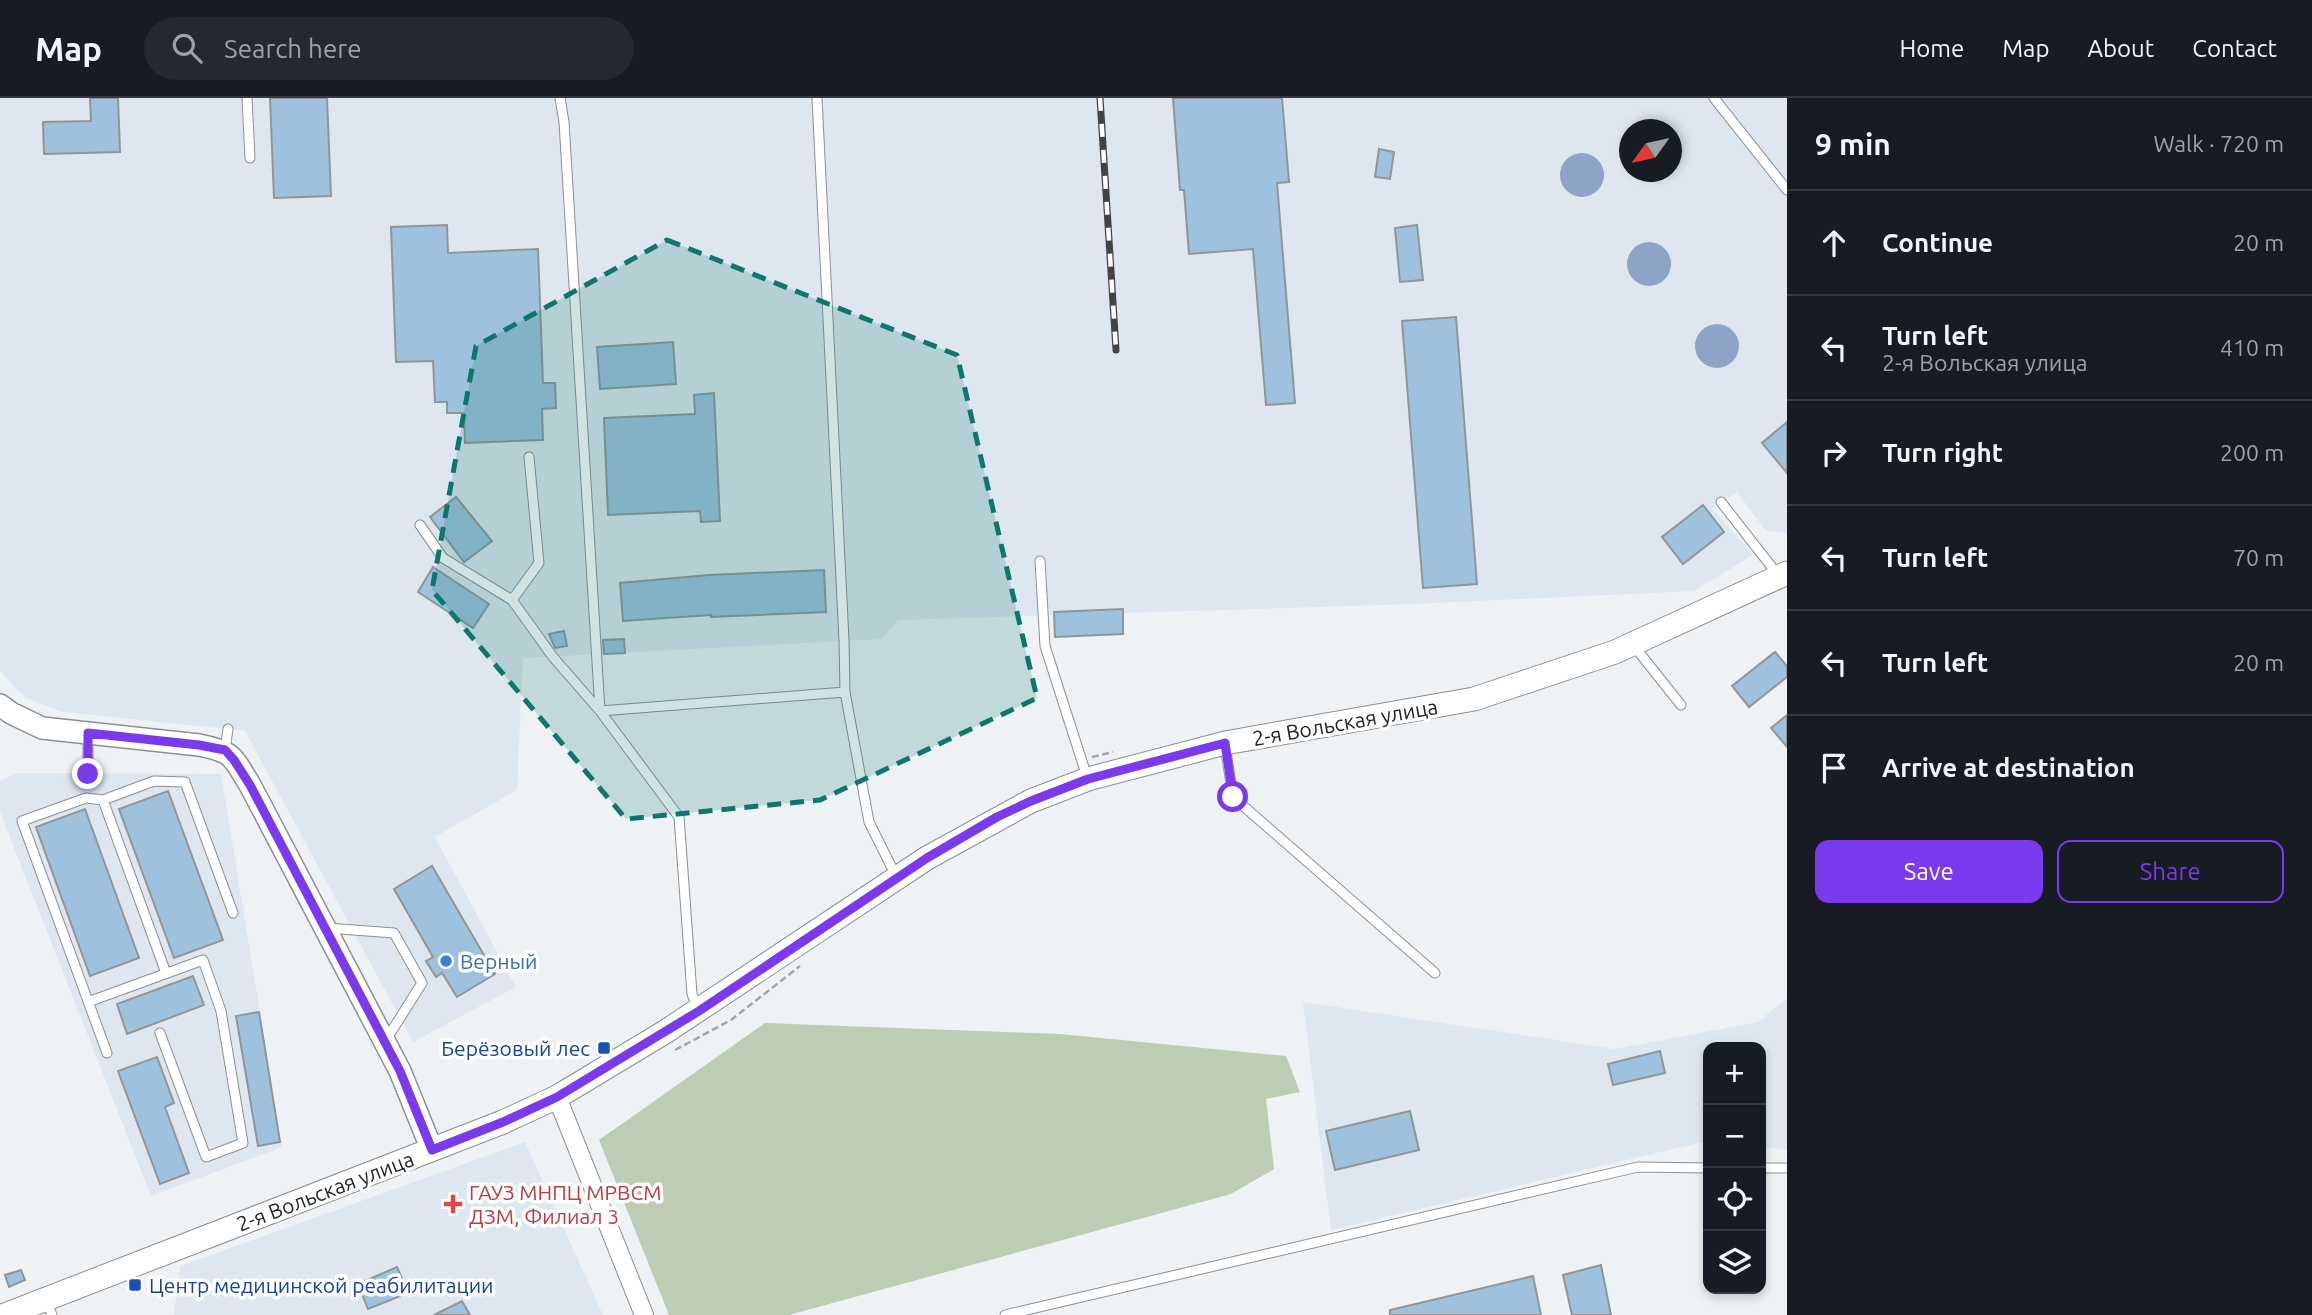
<!DOCTYPE html>
<html lang="en">
<head>
<meta charset="utf-8">
<style>
  :root { --surface:#171b24; --page:#242831; --text:#f1f3f6; --muted:#9ea1a6; --line:#363941; --accent:#7c3aed }
  body { margin:0; font-family:Ubuntu,sans-serif; background:var(--page); color:var(--text) }
  .controls { position:absolute; right:21px; bottom:21px; display:grid; overflow:hidden; border-radius:14px; box-shadow:0 4px 10px #0003 }
  .controls button { width:63px; height:63px; display:grid; place-items:center; padding:0; border:0; border-bottom:2px solid var(--line); background:var(--surface); color:var(--text); font:35px sans-serif }
  .compass { position:absolute; left:1619px; top:21px; width:63px; height:63px; border-radius:50%; background:var(--surface); box-shadow:0 4px 10px #0003; rotate:237deg }
  .stop { position:absolute; width:21px; height:21px; margin:-16px; border:5px solid #7c3aed; border-radius:50%; background:#fff }
  .stop.end { background:#7c3aed; border-color:#fff; box-shadow:0 2px 7px #0008 }
  .list { margin:0; padding:0; list-style:none }
  h2 { display:flex; justify-content:space-between; align-items:center; height:91px; margin:0; padding:0 28px; font-size:30px }
  h2 small { font-size:23px; font-weight:400; color:var(--muted) }
  .list li { display:grid; grid-template-columns:46px 1fr auto; gap:21px; align-items:center; box-sizing:border-box; height:105px; padding:0 28px; border-top:2px solid var(--line) }
  .list b { display:block; font-size:26px; white-space:nowrap }
  .list p { margin:0; font-size:23px; white-space:nowrap; color:var(--muted) }
  .list em { font-size:23px; font-style:normal; color:var(--muted) }
  .actions { display:flex; gap:14px; padding:21px 28px }
  .actions a { flex:1; padding:16px 0; border:2px solid var(--accent); border-radius:14px; text-align:center; font-size:24px; color:var(--accent) }
  .actions .main { background:var(--accent); color:#fff }
  .icon { flex:none; width:38px; height:38px; fill:none; stroke:currentColor; stroke-width:2; stroke-linecap:round; stroke-linejoin:round }
  .map { position:relative; flex:none; width:1787px; height:1217px; overflow:hidden }
  header { display:flex; align-items:center; gap:42px; box-sizing:border-box; height:98px; padding:0 35px; background:var(--surface); border-bottom:2px solid var(--line) }
  header strong { font-size:33px }
  nav { display:flex; gap:38px; margin-inline-start:auto; font-size:24px }
  .search { width:490px; height:63px; background:var(--page); display:flex; align-items:center; gap:18px; box-sizing:border-box; padding:0 24px; border-radius:38px; color:var(--muted); font-size:26px }
  main { display:flex }
  aside { flex:1; background:var(--surface) }
  .map>svg:first-child { display:block }
  .built { fill:#dee7ef; fill-rule:evenodd }
  .green { fill:#bdcdb4 }
  .water { fill:#8ea4c6 }
  .building { fill:#9ec1dd; stroke:#929597; stroke-width:2 }
  .lines { fill:none; stroke-linecap:round; stroke-linejoin:round }
  .service-casing { stroke:#8c8f92; stroke-width:11 }
  .minor-casing { stroke:#8c8f92; stroke-width:20 }
  .tertiary-casing { stroke:#8c8f92; stroke-width:24 }
  .secondary-casing { stroke:#8c8f92; stroke-width:25 }
  .path { stroke:#a3a5a7; stroke-width:2.5; stroke-dasharray:7 3.5; stroke-linecap:butt }
  .service { stroke:#fff; stroke-width:9 }
  .minor { stroke:#fff; stroke-width:18 }
  .tertiary { stroke:#fff; stroke-width:21 }
  .secondary { stroke:#fff; stroke-width:23 }
  .rail-casing { stroke:#424345; stroke-width:7 }
  .rail { stroke:#fff; stroke-width:4.5; stroke-dasharray:13; stroke-linecap:butt }
  .route { stroke:#7c3aed; stroke-width:9 }
  .marked { fill:#0f766e; fill-opacity:0.2; stroke:#0f766e; stroke-width:5; stroke-dasharray:14 9; stroke-linejoin:round }
  .shop-dot { fill:#3f7fe0; stroke:#fff; stroke-width:2.5 }
  .transit-dot { fill:#1a4fb4; stroke:#fff; stroke-width:2.5 }
  .health-dot { fill:#e0444e; stroke:#fff; stroke-width:2.5 }
  .labels { text-anchor:middle; dominant-baseline:central; stroke-width:7; stroke-linejoin:round; paint-order:stroke }
  .street-label { font-size:21px; fill:#232425; stroke:#fff }
  .shop-label { font-size:21px; fill:#366cbe; stroke:#fff; text-anchor:start }
  .transit-label { font-size:21px; fill:#164399; stroke:#fff; text-anchor:end }
  .health-label { font-size:21px; fill:#be3a42; stroke:#fff; text-anchor:start }
</style>
</head>
<body>
<header>
<strong>Map</strong>
<div class="search"><svg class="icon" aria-label="search" viewBox="0 0 24 24"><circle cx="10" cy="10" r="6"/><path d="M15 15l6 6"/></svg>Search here</div>
<nav><a>Home</a><a>Map</a><a>About</a><a>Contact</a></nav>
</header>
<main>
<div class="map">
<svg width="1787" height="1217" viewBox="0 0 1787 1217">
  <rect width="100%" height="100%" fill="#eff2f5"/>
  <!-- built -->
  <path class="built" d="M0,0H1787V435L1766,433L1737,394L1712,410L1753,457L1694,493L1414,506L898,522L882,541L523,560L517,692L435,739L516,889L413,944L245,633L63,614L28,601L14,589L0,572ZM1630,32H1672V74H1630Z
    M17,675L221,676L282,1049L151,1098L0,714V683Z
    M1787,900V1052L1761,1049V949H1708V1045H1699L1331,1132L1303,904L1615,951L1758,924Z
    M525,1044L603,1217H174L180,1168Z"/>
  <!-- green -->
  <path class="green" d="M765,925L1060,936L1286,958L1300,994L1266,1001L1274,1071L1231,1096L789,1217H669L599,1042Z"/>
  <!-- water -->
  <path class="water" d="M1560 77a22 22 0 1 1 44 0a22 22 0 1 1-44 0Z
    M1627 166a22 22 0 1 1 44 0a22 22 0 1 1-44 0Z
    M1695 248a22 22 0 1 1 44 0a22 22 0 1 1-44 0Z"/>
  <!-- building -->
  <path class="building" d="M90,0H118L120,54L44,56L43,24L91,23Z
    M270,0H327L331,98L274,100Z
    M1173,0H1282L1289,84L1277,85L1295,305L1266,307L1253,151L1189,156L1184,92H1180Z
    M1379,51L1394,54L1390,81L1375,79Z
    M447,127L448,155L538,151L543,285H555L556,310L542,311L543,342L465,345L464,315H447V304H435L433,263L396,264L391,129Z
    M1417,127L1423,182L1400,184L1395,130Z
    M1456,219L1477,486L1423,490L1402,223Z
    M673,244L676,286L600,291L597,249Z
    M714,295L720,423L701,424L700,413L608,417L604,320L695,316L694,297Z
    M1787,324V375L1762,345Z
    M456,399L492,443L464,464L430,419Z
    M1703,407L1724,434L1683,466L1662,439Z
    M433,469L489,506L473,530L418,494Z
    M824,472L826,514L711,519V517L623,523L620,485L709,477Z
    M1123,511V536L1055,539L1054,514Z
    M564,533L567,548L555,550L549,536Z
    M624,541L625,555L604,556L603,542Z
    M1775,554L1787,568V579L1749,609L1732,588Z
    M1787,617V649L1771,630Z
    M168,693L223,842L174,860L119,711Z
    M85,711L139,860L90,878L36,729Z
    M432,768L495,876L457,899L442,875L436,879L426,863L433,859L394,791Z
    M193,878L204,907L127,936L117,906Z
    M259,914L280,1044L258,1048L236,918Z
    M1660,953L1665,975L1613,987L1608,966Z
    M157,959L174,1005L165,1009L189,1075L160,1086L118,973Z
    M1410,1013L1419,1052L1335,1072L1326,1033Z
    M1601,1167L1611,1217H1572L1563,1177Z
    M397,1169L408,1195L368,1211L358,1186Z
    M21,1172L25,1182L9,1189L5,1177Z
    M1533,1178L1541,1217H1390V1212Z
    M462,1203L470,1217H434Z"/>
  <g class="lines">
    <defs>
      <path id="service" d="M247,0L250,60
        M560,0L564,24L600,613L679,719L692,896L698,910
        M817,0L844,542L845,594L869,724L896,778
        M1714,0L1787,92
        M1721,404L1778,477
        M420,427L443,460L512,502L553,559L600,613L845,594
        M1040,463L1045,548L1087,679
        M512,502L539,465L529,359
        M1634,548L1681,607
        M1225,647L1233,699L1435,875
        M225,652L228,631
        M88,676V635
        M103,702L166,875
        M327,830L394,835L422,885L386,942
        M88,904L203,862L221,913L243,1045L206,1059L160,935
        M107,955L22,723L86,700L103,702L154,683L185,684L233,815
        M1761,1070H1787
        M46,1202L52,1217
        M1005,1217L1638,1069L1708,1070"/>
      <path id="minor" d="M557,999L644,1217"/>
      <path id="tertiary" d="M0,607L11,615L42,630L199,647C234,654 232,658 250,687L400,973L432,1052"/>
      <path id="secondary" d="M5,1217L503,1024L557,999L665,934L927,760L1031,703L1088,681L1225,645L1474,601L1615,554L1787,475"/>
    </defs>
    <!-- service casing -->
    <use href="#service" class="service-casing"/>
    <!-- minor casing -->
    <use href="#minor" class="minor-casing"/>
    <!-- tertiary casing -->
    <use href="#tertiary" class="tertiary-casing"/>
    <!-- secondary casing -->
    <use href="#secondary" class="secondary-casing"/>
    <!-- path -->
    <path class="path" d="M1092,659L1113,654
      M675,952L731,922L800,868"/>
    <!-- service -->
    <use href="#service" class="service"/>
    <!-- minor -->
    <use href="#minor" class="minor"/>
    <!-- tertiary -->
    <use href="#tertiary" class="tertiary"/>
    <!-- secondary -->
    <use href="#secondary" class="secondary"/>
    <defs>
      <path id="rail" d="M1100,0L1116,252"/>
    </defs>
    <!-- rail casing -->
    <use href="#rail" class="rail-casing"/>
    <!-- rail -->
    <use href="#rail" class="rail"/>
  </g>
  <g class="lines">
    <!-- route -->
    <path class="route" d="M88,676V635L199,647L225,652L234,662L250,687L400,973L432,1052L503,1024L557,999L699,913L927,760L997,719L1031,703L1088,681L1225,645L1233,699"/>
  </g>
  <!-- marked area -->
  <path class="marked" d="M667,142L957,257L1037,600L820,702L626,721L432,492L476,248Z"/>
  <!-- markers -->
  <circle class="shop-dot" cx="446" cy="863" r="7"/>
  <g class="transit-dot">
    <rect x="597" y="943" width="14" height="14" rx="3.5"/>
    <rect x="128" y="1180" width="14" height="14" rx="3.5"/>
  </g>
  <path class="health-dot" d="M449.5 1095.5h7v7h7v7h-7v7h-7v-7h-7v-7h7z"/>
  <g class="labels">
    <!-- street labels -->
    <g class="street-label">
      <text transform="translate(1345 624) rotate(-10)">2-я Вольская улица</text>
      <text transform="translate(325 1093) rotate(-21)">2-я Вольская улица</text>
    </g>
    <!-- shop labels -->
    <g class="shop-label">
      <text x="460" y="863">Верный</text>
    </g>
    <!-- transit labels -->
    <g class="transit-label">
      <text x="590" y="950">Берёзовый лес</text>
      <text x="149" y="1187" text-anchor="start">Центр медицинской реабилитации</text>
    </g>
    <!-- health labels -->
    <g class="health-label">
      <text x="469" y="1094">ГАУЗ МНПЦ МРВСМ<tspan x="469" dy="24">ДЗМ, Филиал 3</tspan></text>
    </g>
  </g>
</svg>
<div class="controls">
<button>+</button>
<button>−</button>
<button><svg class="icon" aria-label="locate" viewBox="0 0 24 24"><circle cx="12" cy="12" r="6"/><path d="M12 2v4M12 18v4M2 12h4M18 12h4"/></svg></button>
<button><svg class="icon" aria-label="layers" viewBox="0 0 24 24"><path d="M12 4l9 5-9 5-9-5zM3 14l9 5 9-5"/></svg></button>
</div>
<svg class="compass" viewBox="-18 -18 36 36"><path d="M0-13l5 13h-10z" fill="#e53935"/><path d="M0 13l5-13h-10z" fill="#9ea1a6"/></svg>
<div class="stop" style="left:1233px;top:699px"></div>
<div class="stop end" style="left:88px;top:676px"></div>
</div>
<aside>
<h2>9 min<small>Walk · 720 m</small></h2>
<ul class="list">
<li><svg class="icon" aria-label="ahead" viewBox="0 0 24 24"><path d="M12 20V5M6 11l6-6 6 6"/></svg><div><b>Continue</b></div><em>20 m</em></li>
<li><svg class="icon" aria-label="left" viewBox="0 0 24 24"><path d="M17 20v-9H6M10 6l-5 5 5 5"/></svg><div><b>Turn left</b><p>2-я Вольская улица</p></div><em>410 m</em></li>
<li><svg class="icon" aria-label="right" viewBox="0 0 24 24"><path d="M7 20v-9h11M14 6l5 5-5 5"/></svg><div><b>Turn right</b></div><em>200 m</em></li>
<li><svg class="icon" aria-label="left" viewBox="0 0 24 24"><path d="M17 20v-9H6M10 6l-5 5 5 5"/></svg><div><b>Turn left</b></div><em>70 m</em></li>
<li><svg class="icon" aria-label="left" viewBox="0 0 24 24"><path d="M17 20v-9H6M10 6l-5 5 5 5"/></svg><div><b>Turn left</b></div><em>20 m</em></li>
<li><svg class="icon" aria-label="arrive" viewBox="0 0 24 24"><path d="M6 21V4h12l-3 4 3 4H6"/></svg><div><b>Arrive at destination</b></div></li>
</ul>
<div class="actions"><a class="main">Save</a><a>Share</a></div>
</aside>
</main>
</body>
</html>
